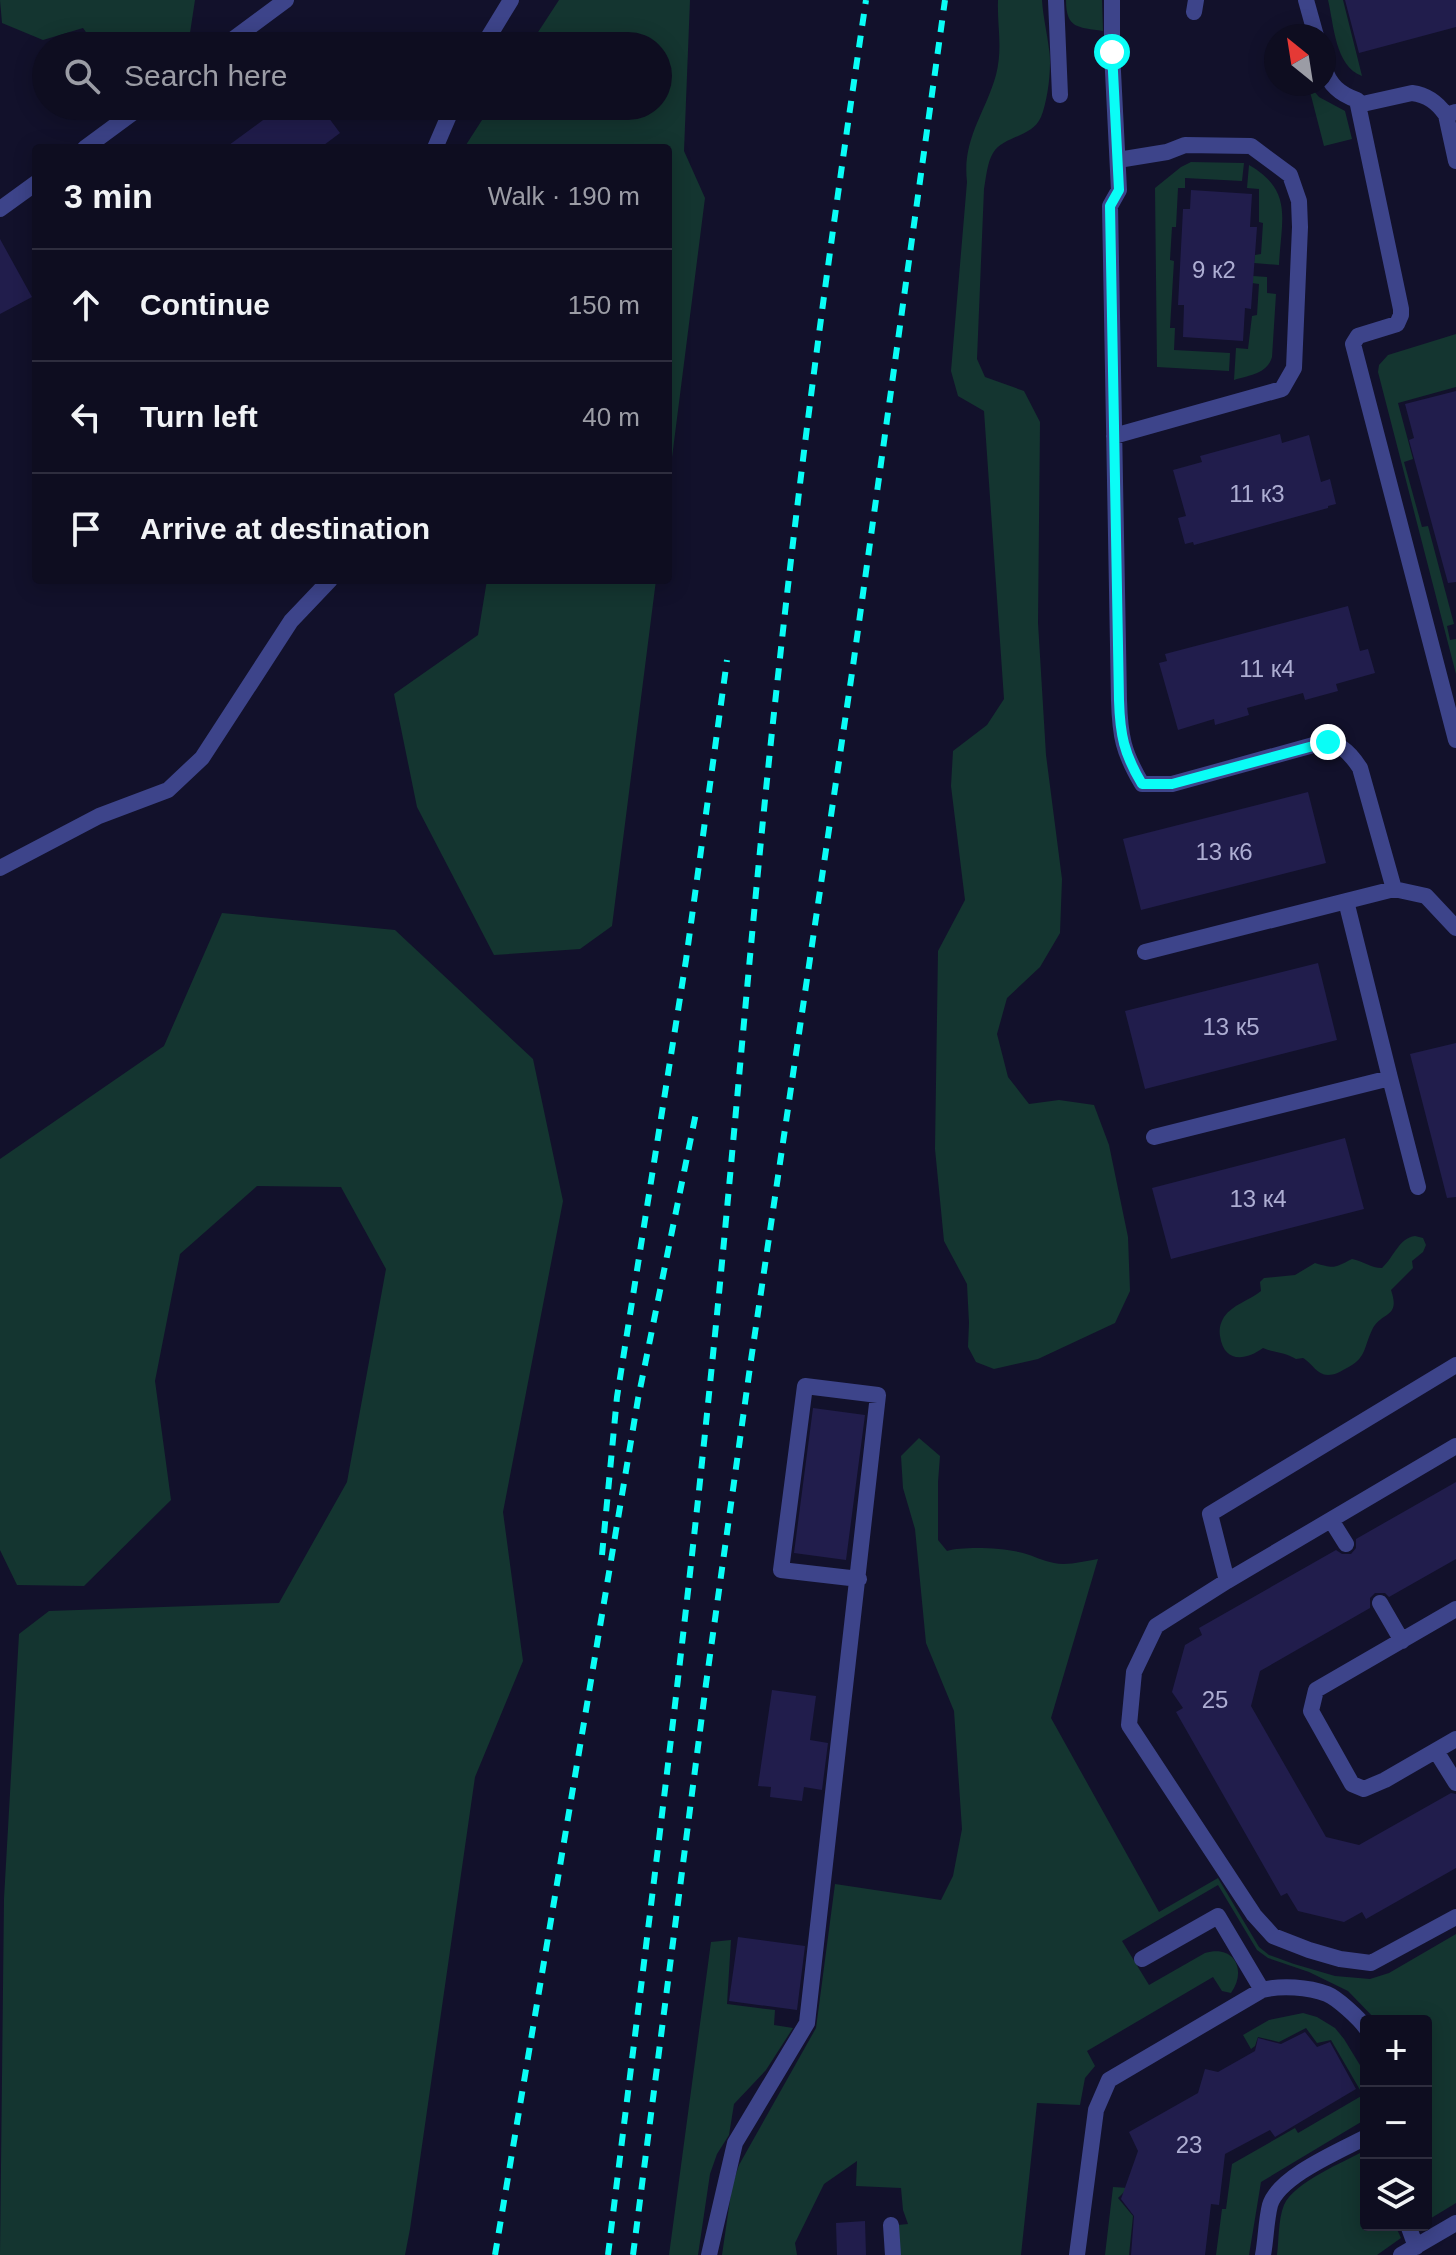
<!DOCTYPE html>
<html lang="en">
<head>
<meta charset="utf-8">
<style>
  :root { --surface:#0e0d20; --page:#1c1b2d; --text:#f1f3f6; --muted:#9b9ca5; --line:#2e2d3e }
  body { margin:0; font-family:Arial,sans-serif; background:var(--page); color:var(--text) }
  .controls { position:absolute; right:24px; bottom:24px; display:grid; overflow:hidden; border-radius:8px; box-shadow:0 4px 20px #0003 }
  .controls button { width:72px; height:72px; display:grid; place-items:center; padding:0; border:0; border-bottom:2px solid var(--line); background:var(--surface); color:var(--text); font:40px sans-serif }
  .compass { position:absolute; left:1264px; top:24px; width:72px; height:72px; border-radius:50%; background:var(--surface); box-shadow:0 4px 20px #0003; rotate:330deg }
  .stop { position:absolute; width:24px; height:24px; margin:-18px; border:6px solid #0afdf6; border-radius:50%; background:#fff }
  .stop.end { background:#0afdf6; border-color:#fff; box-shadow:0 2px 8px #0008 }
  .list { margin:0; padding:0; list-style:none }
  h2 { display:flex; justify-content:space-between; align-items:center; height:104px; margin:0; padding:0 32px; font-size:34px }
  h2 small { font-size:26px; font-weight:400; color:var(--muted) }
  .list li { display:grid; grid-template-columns:52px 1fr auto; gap:24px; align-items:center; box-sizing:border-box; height:112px; padding:0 32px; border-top:2px solid var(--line) }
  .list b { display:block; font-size:30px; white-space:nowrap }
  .list em { font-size:26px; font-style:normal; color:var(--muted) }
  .icon { flex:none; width:44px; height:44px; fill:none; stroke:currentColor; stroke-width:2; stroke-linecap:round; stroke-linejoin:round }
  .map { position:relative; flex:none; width:1456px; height:2255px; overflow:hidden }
  .search { position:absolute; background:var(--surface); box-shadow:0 4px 20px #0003; left:32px; top:32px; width:640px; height:88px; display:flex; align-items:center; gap:20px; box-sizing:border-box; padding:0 28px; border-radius:44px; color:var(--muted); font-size:30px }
  .panel { position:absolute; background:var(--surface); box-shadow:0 4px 20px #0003; left:32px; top:144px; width:640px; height:440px; border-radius:8px }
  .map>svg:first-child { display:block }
  .green { fill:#143530 }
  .building { fill:#211d4c }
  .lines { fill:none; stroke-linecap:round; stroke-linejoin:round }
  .service { stroke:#3d448a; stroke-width:16 }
  .minor { stroke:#3d448a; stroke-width:16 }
  .rail { stroke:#0afdf6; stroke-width:6; stroke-dasharray:12 10; stroke-linecap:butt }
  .route { stroke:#0afdf6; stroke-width:10 }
  .labels { text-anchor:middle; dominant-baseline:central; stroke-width:7; stroke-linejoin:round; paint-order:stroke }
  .number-label { font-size:24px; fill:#adadd2 }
</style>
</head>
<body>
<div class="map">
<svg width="1456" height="2255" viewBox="0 0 1456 2255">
  <rect width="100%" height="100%" fill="#12112b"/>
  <!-- green -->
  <path class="green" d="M0,0H195L188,46H96L83,28L43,40L2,23Z
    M559,0H690L684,151L705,198L668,489V148H464L491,106H658V46H529Z
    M998,0H1042C1043,17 1047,32 1049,49C1052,66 1048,100 1041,117C1032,138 1004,135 993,153C987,163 986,178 984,189L977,359L985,377L1024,391L1040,422L1038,623L1046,755L1062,879L1060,933L1040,967L1007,998L997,1034L1008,1077L1029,1104L1059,1100L1094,1105L1109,1145L1128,1237L1130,1291L1115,1323L1038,1359L994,1369L976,1362L968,1347L969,1323L967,1284L944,1241L935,1149L938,951L965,900L951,786L953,751L987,725L1004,699L984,411L958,396L951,371L967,182C962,139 985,114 996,75C1003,47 997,27 998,0Z
    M1066,0H1102L1103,31C1078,27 1066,29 1066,0Z
    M1328,0H1343L1362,76C1335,66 1334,25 1328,0Z
    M1308,84L1319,97L1345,111L1352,139L1324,146Z
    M1191,162L1244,163L1242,181L1185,178V188H1178L1176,227H1172L1170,260L1174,261L1170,328H1175L1174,350L1230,353L1229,371L1157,367L1155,188L1181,167Z
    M1249,165C1294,191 1281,220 1279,265L1254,263L1255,255L1261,254L1263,223L1259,222V189L1247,188Z
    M1253,276L1267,277V293L1276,294L1272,357C1267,374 1250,375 1234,380L1236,348L1248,349L1252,316L1257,315L1259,284L1252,283Z
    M1456,334V387L1398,403L1413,459L1404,462L1422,527L1428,526L1454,624L1447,626L1450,640L1456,639V674L1378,372L1379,365L1388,355Z
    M487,580H656L612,926L580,949L494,955L417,807L394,694L478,635Z
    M222,913L395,930L533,1059L563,1201L503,1512L523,1661L475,1777L410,2229L405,2255H0L4,1899L19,1634L49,1611L279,1603L347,1482L386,1269L341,1187L257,1186L180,1254L155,1381L171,1500L84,1586L17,1585L0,1550V1159L164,1046Z
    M1415,1236L1423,1238L1426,1245L1423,1252L1412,1261L1413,1268L1391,1290C1401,1319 1381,1311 1372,1330C1363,1349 1367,1358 1345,1369C1340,1372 1334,1375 1328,1375C1317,1375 1312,1363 1303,1358L1296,1359C1285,1352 1274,1353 1263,1348C1245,1361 1224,1363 1220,1336C1219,1329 1220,1324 1224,1317C1232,1305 1250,1300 1261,1291L1260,1282L1264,1278L1295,1275L1315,1263C1335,1269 1334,1268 1352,1259C1363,1261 1371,1268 1382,1268C1394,1257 1399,1238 1415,1236Z
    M919,1438L940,1456L938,1482V1540L947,1551C965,1546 1005,1548 1023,1553C1034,1556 1043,1561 1054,1563C1067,1566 1085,1561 1098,1559L1051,1718L1159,1912L1218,1878L1259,1947L1269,1955L1294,1964L1335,1976L1370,1979L1389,1973L1456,1934V2203L1428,2220L1426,2219V2021H1377L1348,1991L1309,1972L1268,1958L1257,1950L1218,1885L1122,1941L1149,1985L1205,1953C1235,1944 1247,1971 1231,1993L1222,1991L1213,1977L1087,2051L1095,2066L1085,2078L1080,2105L1037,2103L1021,2255H899L898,2225L908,2224L903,2210L901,2188L856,2186L857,2161L824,2184L795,2243L797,2255H722L732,2186L739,2165L816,2028L835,1884L941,1900L953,1876L962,1829L954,1711L926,1643L915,1529L903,1488L901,1456Z
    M731,1940L727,2004L775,2010L774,2025L793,2028L766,2070L734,2104L729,2135L717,2154L710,2174L698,2255H669L711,1942Z
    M1303,2013L1317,2017L1335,2028L1344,2039L1366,2075V2119L1261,2182L1249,2255H1216L1222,2209H1226L1232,2164L1295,2128L1298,2133L1363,2095L1331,2040L1317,2043L1306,2028L1279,2042L1258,2037L1255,2046L1251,2049L1243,2035L1269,2020Z
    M1366,2150V2225H1395L1401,2238L1377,2255H1277C1279,2240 1278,2220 1284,2205C1294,2182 1344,2162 1366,2150Z
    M1113,2187L1128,2188L1118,2198L1133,2216L1129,2255H1105Z"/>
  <!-- building -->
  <path class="building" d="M1345,0H1456V27L1359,53Z
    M282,106H320L340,133L320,148H225Z
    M1191,190L1252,194L1250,227H1257L1251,309L1245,308L1243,341L1183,337L1184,305H1178L1182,229L1183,209H1190Z
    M0,239L32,297L0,314Z
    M1456,391V582L1448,583L1409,440L1414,438L1405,404Z
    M1280,434L1282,443L1309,435L1321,482L1330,479L1336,504L1328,506V508L1194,545L1193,542L1185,544L1178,518L1186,516L1173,470L1202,462L1200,456Z
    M1348,606L1360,651L1368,649L1375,673L1336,684L1338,691L1305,700L1303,693L1247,708L1249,715L1215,725L1214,719L1178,730L1159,663L1167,661L1165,654Z
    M1308,792L1326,863L1141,910L1123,839Z
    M1318,963L1337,1040L1145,1089L1125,1011Z
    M1456,1043V1197L1447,1198L1410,1054Z
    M1345,1138L1364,1209L1171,1259L1152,1188Z
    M813,1408L865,1415L846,1560L794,1553Z
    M1456,1482V1559L1389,1597L1385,1593H1375L1370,1598V1608L1260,1671L1251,1706L1326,1837L1359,1845L1451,1793L1456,1794V1868L1366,1919L1362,1912L1344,1922L1298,1911L1287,1893L1281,1896L1176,1712L1183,1708L1172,1692L1185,1645L1202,1635L1199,1628L1336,1550L1342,1554H1351L1356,1548V1539Z
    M772,1690L816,1696L810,1740L828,1743L822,1790L804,1787L802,1801L770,1797L771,1787L758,1786Z
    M738,1937L805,1946L797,2010L729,2001Z
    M1305,2032L1317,2047L1330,2042L1356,2089L1275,2137L1270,2130L1225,2154L1219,2205L1211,2204L1205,2255H1131L1134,2216L1121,2199L1138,2151L1129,2132L1198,2093L1205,2069L1218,2072L1255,2051L1258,2038L1281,2044Z
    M865,2221L866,2255H837L836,2223Z"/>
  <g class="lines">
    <!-- service -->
    <path class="service" d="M1056,0L1060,95
      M1112,0V52L1119,190L1110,206L1119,700C1120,736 1123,752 1142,784H1172L1317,744C1338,740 1349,751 1360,768L1394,889L1426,896L1456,928
      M1306,0L1316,36
      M1194,12L1196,0
      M1324,67C1329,85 1340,94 1357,100L1401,309V315L1397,324L1358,336L1353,344L1456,740
      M1358,105L1412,93C1427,95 1437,102 1446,115L1456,112
      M1446,115L1456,161
      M1114,436L1282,389L1294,368L1300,227L1299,201L1290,175L1251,146L1185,145L1167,152L1118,160
      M1145,952L1394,889
      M1390,1078L1418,1187
      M1154,1137L1390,1078L1346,901
      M1456,1446L1227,1581L1156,1626L1134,1672L1129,1725L1254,1915L1273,1936L1309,1950L1340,1959L1371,1963L1456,1917
      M1331,1520L1346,1544
      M1227,1581L1210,1514L1456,1365
      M1380,1603L1402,1641
      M1456,1609L1316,1690L1311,1711L1352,1784L1364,1789L1385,1780L1456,1739
      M1436,1751L1456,1783
      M1142,1959L1218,1916L1262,1990
      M891,2225L893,2255
      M1408,2225L1416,2247
      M709,2255L735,2143L807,2023L878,1395L805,1386L781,1570L859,1579
      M1077,2255L1096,2110L1109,2080L1262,1990C1282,1985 1308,1987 1327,1994C1337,1998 1359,2018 1366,2028
      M1263,2255C1266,2239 1266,2221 1270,2205C1279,2176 1340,2151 1366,2137
      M1401,2255L1456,2223"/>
    <!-- minor -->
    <path class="minor" d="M224,46L286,0
      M483,46L511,0
      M85,148L142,106
      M435,148L453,106
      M0,209L36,183
      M0,868L99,816L168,790L202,758L291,621L330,580"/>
    <!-- rail -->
    <path class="rail" d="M602,1555L617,1397L686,960L727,660
      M495,2255L638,1399L697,1108
      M608,2255C643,1968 680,1682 709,1394C734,1152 752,909 779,667C803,444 833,222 866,0
      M633,2255L706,1684L750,1367L853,666L945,0"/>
  </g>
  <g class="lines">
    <!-- route -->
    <path class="route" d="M1112,52L1119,190L1110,206L1119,700C1120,735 1124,754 1142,784H1172L1328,742"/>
  </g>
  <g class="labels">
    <!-- number labels -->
    <g class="number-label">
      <text x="1214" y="269">9 к2</text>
      <text x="1257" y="493">11 к3</text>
      <text x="1267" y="668">11 к4</text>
      <text x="1224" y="851">13 к6</text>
      <text x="1231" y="1026">13 к5</text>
      <text x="1258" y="1198">13 к4</text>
      <text x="1215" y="1699">25</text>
      <text x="1189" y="2144">23</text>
    </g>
  </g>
</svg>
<div class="controls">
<button>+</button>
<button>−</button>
<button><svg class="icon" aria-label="layers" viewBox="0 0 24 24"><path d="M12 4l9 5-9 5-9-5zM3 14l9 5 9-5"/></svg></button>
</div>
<svg class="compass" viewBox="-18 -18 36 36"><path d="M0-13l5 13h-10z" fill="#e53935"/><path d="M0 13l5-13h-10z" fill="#9b9ca5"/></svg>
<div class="stop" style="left:1112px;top:52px"></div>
<div class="stop end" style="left:1328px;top:742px"></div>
<div class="search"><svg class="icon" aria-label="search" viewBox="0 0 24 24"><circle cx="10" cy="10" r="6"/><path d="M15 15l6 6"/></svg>Search here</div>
<section class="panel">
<h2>3 min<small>Walk · 190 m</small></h2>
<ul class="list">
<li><svg class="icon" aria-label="ahead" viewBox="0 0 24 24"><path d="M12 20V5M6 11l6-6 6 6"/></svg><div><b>Continue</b></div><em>150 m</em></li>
<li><svg class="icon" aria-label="left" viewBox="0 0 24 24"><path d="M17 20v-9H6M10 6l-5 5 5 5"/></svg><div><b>Turn left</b></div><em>40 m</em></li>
<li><svg class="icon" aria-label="arrive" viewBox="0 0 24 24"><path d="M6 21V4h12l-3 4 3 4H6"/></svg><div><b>Arrive at destination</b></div></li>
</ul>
</section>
</div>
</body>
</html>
